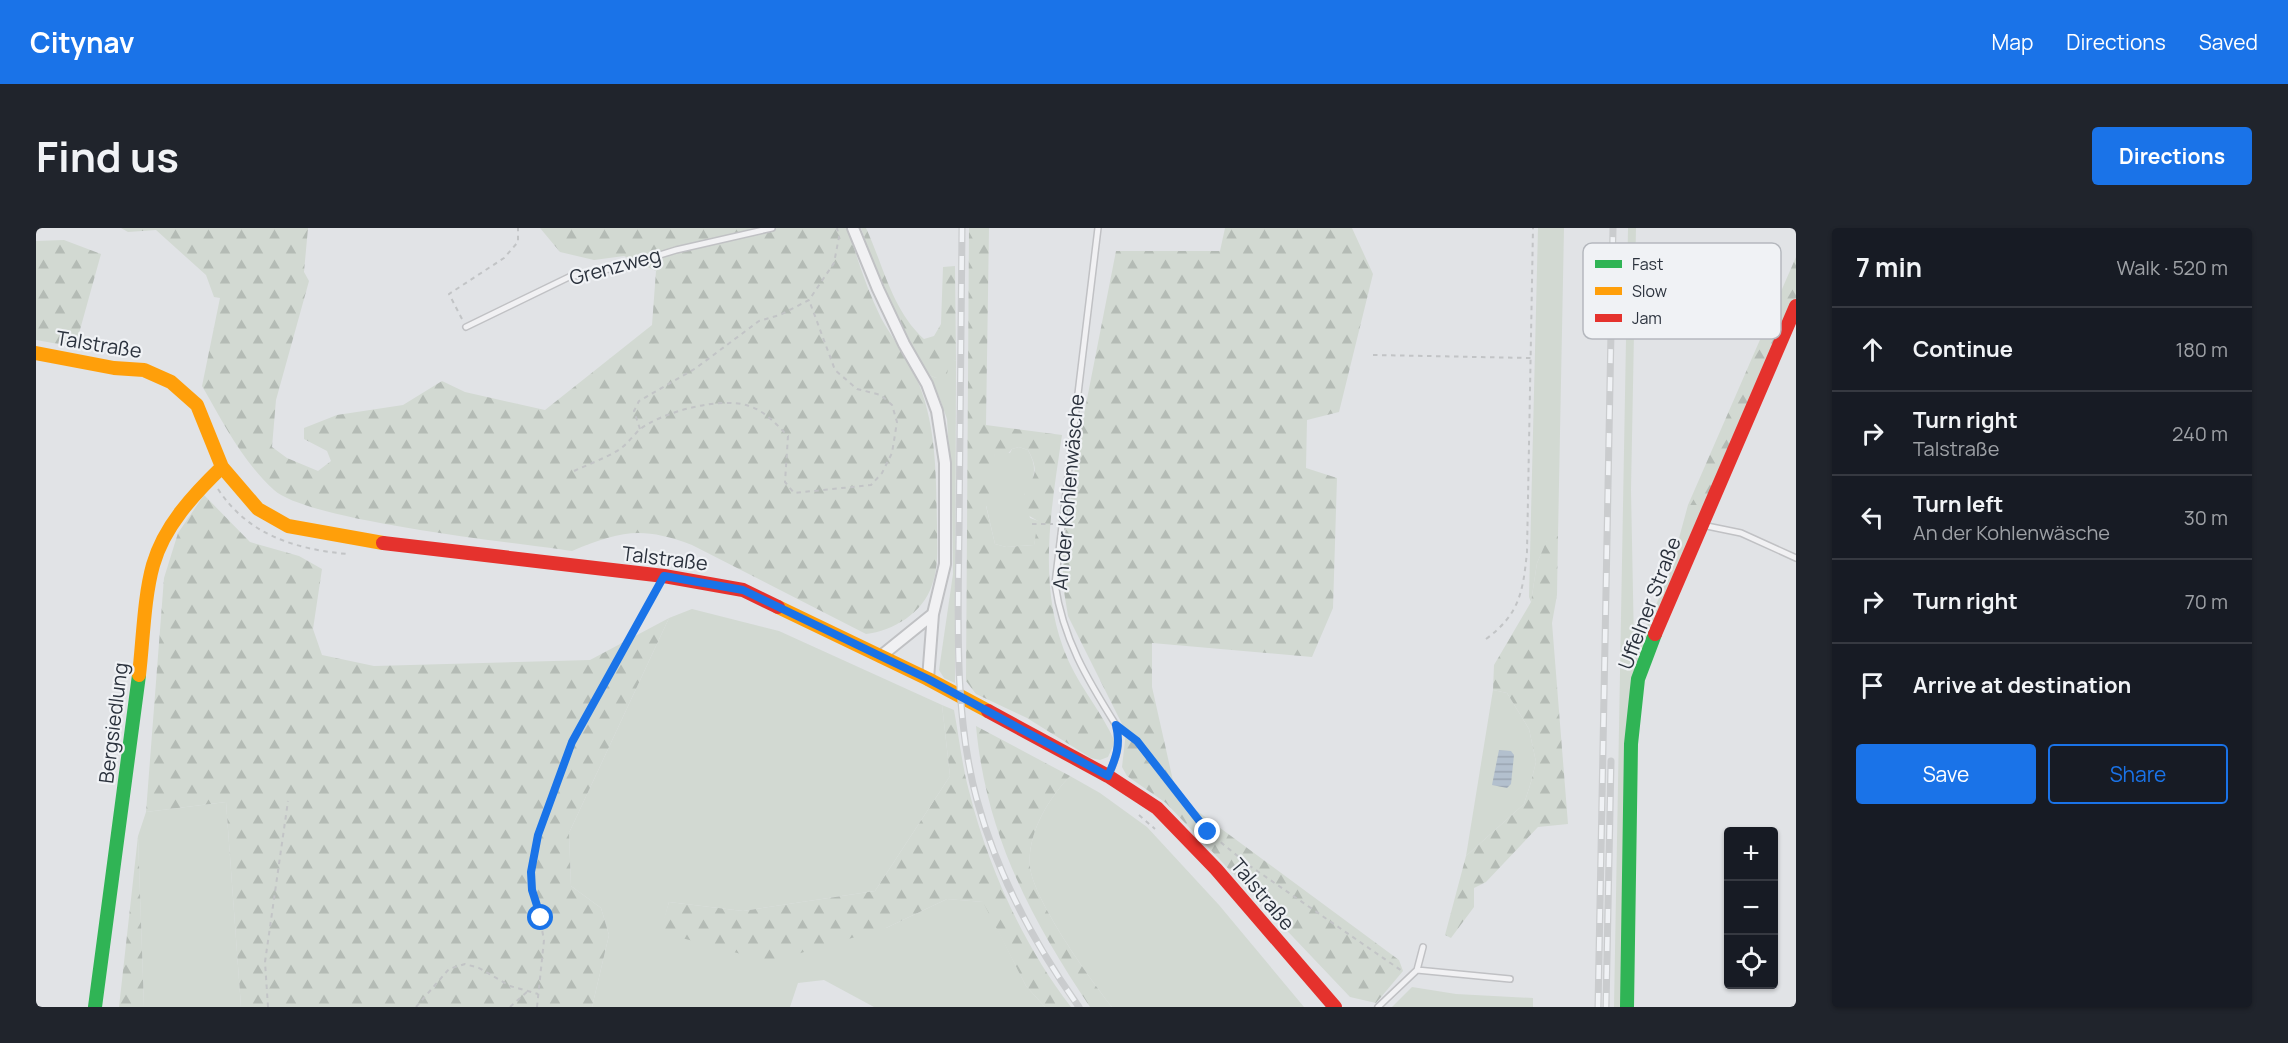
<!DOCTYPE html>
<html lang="en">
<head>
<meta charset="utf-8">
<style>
  :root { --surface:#171b24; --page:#20242c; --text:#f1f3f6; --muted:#9ea1a6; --line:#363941; --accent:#1a73e8 }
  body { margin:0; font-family:Manrope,sans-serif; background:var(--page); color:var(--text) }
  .controls { position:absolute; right:18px; bottom:18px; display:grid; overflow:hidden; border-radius:6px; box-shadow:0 2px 4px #0004 }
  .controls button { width:54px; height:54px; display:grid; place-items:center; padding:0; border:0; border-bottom:2px solid var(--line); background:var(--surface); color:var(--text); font:30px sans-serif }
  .stop { position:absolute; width:18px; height:18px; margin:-14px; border:4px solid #1a73e8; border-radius:50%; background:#fff }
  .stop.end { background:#1a73e8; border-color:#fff; box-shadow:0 2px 6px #0008 }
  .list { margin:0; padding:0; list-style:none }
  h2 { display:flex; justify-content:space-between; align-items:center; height:78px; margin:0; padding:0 24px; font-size:26px }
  h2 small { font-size:20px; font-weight:400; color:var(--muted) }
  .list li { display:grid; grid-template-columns:39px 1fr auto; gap:18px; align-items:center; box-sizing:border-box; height:84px; padding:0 24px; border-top:2px solid var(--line) }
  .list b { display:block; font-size:22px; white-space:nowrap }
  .list p { margin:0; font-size:20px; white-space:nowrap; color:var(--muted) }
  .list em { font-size:20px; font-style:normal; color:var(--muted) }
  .actions { display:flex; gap:12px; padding:18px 24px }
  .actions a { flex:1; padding:14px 0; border:2px solid var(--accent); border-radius:6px; text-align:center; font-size:21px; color:var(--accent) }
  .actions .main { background:var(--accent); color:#fff }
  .icon { flex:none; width:33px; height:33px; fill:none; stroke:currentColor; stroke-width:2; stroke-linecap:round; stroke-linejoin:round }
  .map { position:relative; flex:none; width:1760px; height:779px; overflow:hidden; border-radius:6px }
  header { display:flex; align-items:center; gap:36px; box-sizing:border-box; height:84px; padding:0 30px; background:var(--accent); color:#fff }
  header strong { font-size:28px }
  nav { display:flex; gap:33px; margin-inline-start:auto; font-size:21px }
  .intro { display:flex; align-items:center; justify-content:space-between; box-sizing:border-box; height:144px; padding:0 36px }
  h1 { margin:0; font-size:42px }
  .button { padding:15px 27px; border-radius:6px; background:var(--accent); color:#fff; font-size:21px; font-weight:700 }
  main { display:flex; gap:36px; padding:0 36px }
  aside { flex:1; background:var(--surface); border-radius:6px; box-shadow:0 2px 4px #0004 }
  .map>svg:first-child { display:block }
  .grass { fill:#d2d9d2 }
  .forest { fill:url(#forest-firs); fill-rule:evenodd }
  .water { fill:url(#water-rules) }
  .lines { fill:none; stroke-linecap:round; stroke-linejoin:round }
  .lane-casing { stroke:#c0c1c4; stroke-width:8 }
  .street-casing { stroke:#c0c1c4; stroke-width:14 }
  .path { stroke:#c2c4c6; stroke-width:2; stroke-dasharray:4.5 4.5; stroke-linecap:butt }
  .lane { stroke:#f1f1f3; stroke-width:5 }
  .street { stroke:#f1f1f3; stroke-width:10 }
  .fast { stroke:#30b455; stroke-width:14 }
  .slow { stroke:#ff9f0a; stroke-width:14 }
  .jam { stroke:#e5322d; stroke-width:14 }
  .rail-casing { stroke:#caccce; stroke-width:7 }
  .rail { stroke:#f0f2f5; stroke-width:4.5; stroke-dasharray:14; stroke-linecap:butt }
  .route { stroke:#1a73e8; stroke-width:8 }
  .labels { text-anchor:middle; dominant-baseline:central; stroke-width:4.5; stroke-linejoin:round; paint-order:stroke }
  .street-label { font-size:20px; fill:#2b323d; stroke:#f0f2f5 }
  .key { fill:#f0f2f5; stroke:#b5b8be; stroke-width:1.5 }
  .key-label { font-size:16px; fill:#2b323d }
</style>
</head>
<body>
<header>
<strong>Citynav</strong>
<nav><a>Map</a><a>Directions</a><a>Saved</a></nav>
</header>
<div class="intro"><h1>Find us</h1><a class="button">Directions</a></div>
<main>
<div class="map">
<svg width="1760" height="779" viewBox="0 0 1760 779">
  <defs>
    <pattern id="forest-firs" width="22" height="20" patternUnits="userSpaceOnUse" patternTransform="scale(1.5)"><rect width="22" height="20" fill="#d2d9d2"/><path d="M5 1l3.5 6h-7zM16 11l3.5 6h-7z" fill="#b4bbb5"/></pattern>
    <pattern id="water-rules" width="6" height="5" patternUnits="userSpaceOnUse" patternTransform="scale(1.5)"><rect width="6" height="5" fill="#b3c0ce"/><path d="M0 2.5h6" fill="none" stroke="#9aa5b2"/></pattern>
  </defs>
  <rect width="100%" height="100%" fill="#e1e3e6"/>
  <!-- grass -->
  <path class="grass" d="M1502,0H1528L1522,307L1511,313L1501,335L1495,374L1493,369Z
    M1592,0H1600L1595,262L1598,417L1602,418L1633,347L1652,277H1669L1603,440L1586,779H1578Z
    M914,129L920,133L919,455L908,450L903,442L917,346L916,274L911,191L904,171L891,146L900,150Z
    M983,219L992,222C1002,240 999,251 988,267L994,290L1003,293L998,317L970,319L959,316L950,277L959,224L974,225L976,221Z
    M656,381L743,403L906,477L914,548L839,663L707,683L633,674L625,704L850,700L911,671L948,674L990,758L1009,779H838L788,752L762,755L754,779H556L573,707L565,680L535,658L533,605L633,390Z
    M1457,462L1471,465L1493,501L1500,534L1495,554L1488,576L1430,628Z
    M1034,548L1064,565L1111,599L1183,677L1268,779H1076C1054,751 998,673 994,639C991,606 1012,571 1034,548Z
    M190,574L205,779H108L102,608L110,584Z
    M1376,759L1420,766L1497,770V779H1356Z"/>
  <!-- forest -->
  <path class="forest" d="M85,0H272L268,44L273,53L240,172L236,219L251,230L282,243L295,233L291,223L268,211V200L301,187L367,177L406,153L429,164L509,182L616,97L620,43L588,28L558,32L524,24L504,0H812C821,31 831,61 845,90C856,110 871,129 880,149C901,196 900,248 901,298C901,317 903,339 896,357C887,385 857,403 830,406L656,317C605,298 585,303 536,323C481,315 272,293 238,262C206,233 187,194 166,158L184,70L178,69L170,47L120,2L92,4Z
    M825,0H830C848,39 856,82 888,111L898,108L905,96L907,39L919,38L920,133L914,130L911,146L900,150L891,146L884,136L845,59Z
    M933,0H953L950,197L1026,207C1015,283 1000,361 1033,434C1046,462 1067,486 1079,514L1072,529L1064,532L1055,530L991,490L940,466L930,453ZM983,219L992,222C1008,251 991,250 987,272L990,286L1002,293L998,317L970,319L959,316L950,278L957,276L959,225L969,229L976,221Z
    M1189,0H1316L1337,46L1303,184L1271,192L1270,240L1301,250L1297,380L1276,429L1116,415V459L1138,557L1153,577L1363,732L1367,743L1340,775L1314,769L1130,575L1091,548L1086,539L1090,504L1032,388L1027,357V321L1043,212L1080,23H1184Z
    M28,12L65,26L42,109L28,117L0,112V13Z
    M1760,29V70L1669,277H1652Z
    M168,267L214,314L263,328L286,341L277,401L286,427L338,438L554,432L633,390L533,605L535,658L565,680L573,707L556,779H205L190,574L110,584L128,350L142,305Z
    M1522,307L1521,367L1516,395L1532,596L1502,599L1450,654L1438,660V679L1415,710L1409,707L1430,628L1488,576L1495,554L1500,534L1493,501L1471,465L1457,462L1458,437L1495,374L1501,335L1511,312Z
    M906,477L918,482C923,509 926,537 933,563C952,639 987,717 1035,779H1009L990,758L947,674L911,671L850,700L734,734L624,704L633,674L707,683L839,663L914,548Z
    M940,498L1034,548C1012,571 991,606 994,639C998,673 1054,751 1076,779H1054C994,690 950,606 940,498Z
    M102,608L108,779H83Z"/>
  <!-- water -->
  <path class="water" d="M1463,522L1475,523L1478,527L1475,556L1471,560L1456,557Z"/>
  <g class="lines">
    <defs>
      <path id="lane" d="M1062,0L1019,356C1027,411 1051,451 1080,497C1085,516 1081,528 1073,546
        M430,99L533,49L588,38L640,22L736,0
        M1666,297L1705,305L1760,330
        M1381,742L1474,751
        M1342,779L1381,742L1387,719"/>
      <path id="street" d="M817,0L842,61L868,116L891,156L901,183L909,235V336L897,386L892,451
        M845,428L897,386"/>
    </defs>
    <!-- lane casing -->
    <use href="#lane" class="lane-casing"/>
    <!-- street casing -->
    <use href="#street" class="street-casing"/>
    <!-- path -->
    <path class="path" d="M426,91L413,66L468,30L482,14V0
      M1337,127L1495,130
      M604,201L598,183L603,173L660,140L723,93L744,87L773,72L798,35L803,9L801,0
      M538,243C553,236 570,230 584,221C591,216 597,208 603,202C625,184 686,168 713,178C729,183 740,196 752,208L749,254L758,265L835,257L846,245L856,225L861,194L856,177L845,167L821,161L799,142L773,72
      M182,261C212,307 259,321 311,326
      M996,296H1017
      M1450,411C1484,386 1487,363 1491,324L1497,0
      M1091,506L1101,513L1172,604L1214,638L1366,743
      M1103,587L1119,601
      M232,779L229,734L252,573
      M380,779L413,741L429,736L443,740L474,758L502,766
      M474,779L492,763
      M501,779L508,712L495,644L502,607L536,515L623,361"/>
    <!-- lane -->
    <use href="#lane" class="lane"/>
    <!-- street -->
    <use href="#street" class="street"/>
    <!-- fast -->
    <path class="fast" d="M59,779L103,447
      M1591,779L1595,516L1602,451L1619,406"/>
    <!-- slow -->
    <path class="slow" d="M0,125L78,140L108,142L135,154L161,177L186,239L222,281L252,298L347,315
      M742,379L892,451L952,483
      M103,447C107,413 108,369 117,337C128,298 158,266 186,239"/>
    <!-- jam -->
    <path class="jam" d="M347,315L628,348L707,362L742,379
      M1619,406L1760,78
      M952,483L1072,548L1121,580L1180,641L1299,779"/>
    <defs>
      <path id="rail" d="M926,0C925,102 924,203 923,305C922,391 918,489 941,572C961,646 999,717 1043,779
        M1562,779L1577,0
        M1570,779L1575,533"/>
    </defs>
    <!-- rail casing -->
    <use href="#rail" class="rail-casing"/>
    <!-- rail -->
    <use href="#rail" class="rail"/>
  </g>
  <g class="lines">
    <!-- route -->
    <path class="route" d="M505,690L496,662L495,644L502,607L536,514L628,348L707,362L892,451L1072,548C1080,530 1085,517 1080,497L1101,513L1172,604"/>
  </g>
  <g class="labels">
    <!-- street labels -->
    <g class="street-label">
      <text transform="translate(579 38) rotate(-15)">Grenzweg</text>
      <text transform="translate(63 116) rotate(9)">Talstraße</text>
      <text transform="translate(1032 264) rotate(-85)">An der Kohlenwäsche</text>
      <text transform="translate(629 330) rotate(7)">Talstraße</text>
      <text transform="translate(1613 375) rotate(-69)">Uffelner Straße</text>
      <text transform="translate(77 495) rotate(-83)">Bergsiedlung</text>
      <text transform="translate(1227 666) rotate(50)">Talstraße</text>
    </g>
  </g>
  <!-- legend -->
  <rect x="1547" y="15" width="198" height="96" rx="9" class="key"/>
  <rect x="1559" y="32" width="27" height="8" fill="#30b455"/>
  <rect x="1559" y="59" width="27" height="8" fill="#ff9f0a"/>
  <rect x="1559" y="86" width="27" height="8" fill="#e5322d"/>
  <g class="key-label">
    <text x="1596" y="42">Fast</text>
    <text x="1596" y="69">Slow</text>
    <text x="1596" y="96">Jam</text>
  </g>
</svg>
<div class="controls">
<button>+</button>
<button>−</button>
<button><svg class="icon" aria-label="locate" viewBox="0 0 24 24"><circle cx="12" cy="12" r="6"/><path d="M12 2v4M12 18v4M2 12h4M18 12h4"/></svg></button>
</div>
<div class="stop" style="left:505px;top:690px"></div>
<div class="stop end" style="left:1172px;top:604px"></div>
</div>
<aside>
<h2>7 min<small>Walk · 520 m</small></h2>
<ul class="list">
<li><svg class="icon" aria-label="ahead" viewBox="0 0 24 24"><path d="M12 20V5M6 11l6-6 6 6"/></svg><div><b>Continue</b></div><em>180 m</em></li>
<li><svg class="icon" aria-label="right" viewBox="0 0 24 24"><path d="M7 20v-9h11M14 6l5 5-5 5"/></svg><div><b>Turn right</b><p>Talstraße</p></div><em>240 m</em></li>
<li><svg class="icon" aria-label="left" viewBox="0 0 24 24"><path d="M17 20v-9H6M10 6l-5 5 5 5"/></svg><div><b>Turn left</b><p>An der Kohlenwäsche</p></div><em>30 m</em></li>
<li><svg class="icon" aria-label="right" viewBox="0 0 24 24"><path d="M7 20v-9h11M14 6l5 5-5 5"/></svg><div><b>Turn right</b></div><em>70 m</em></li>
<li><svg class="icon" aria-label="arrive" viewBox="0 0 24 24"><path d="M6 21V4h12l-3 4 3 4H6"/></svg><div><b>Arrive at destination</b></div></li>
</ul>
<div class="actions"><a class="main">Save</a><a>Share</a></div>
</aside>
</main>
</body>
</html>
